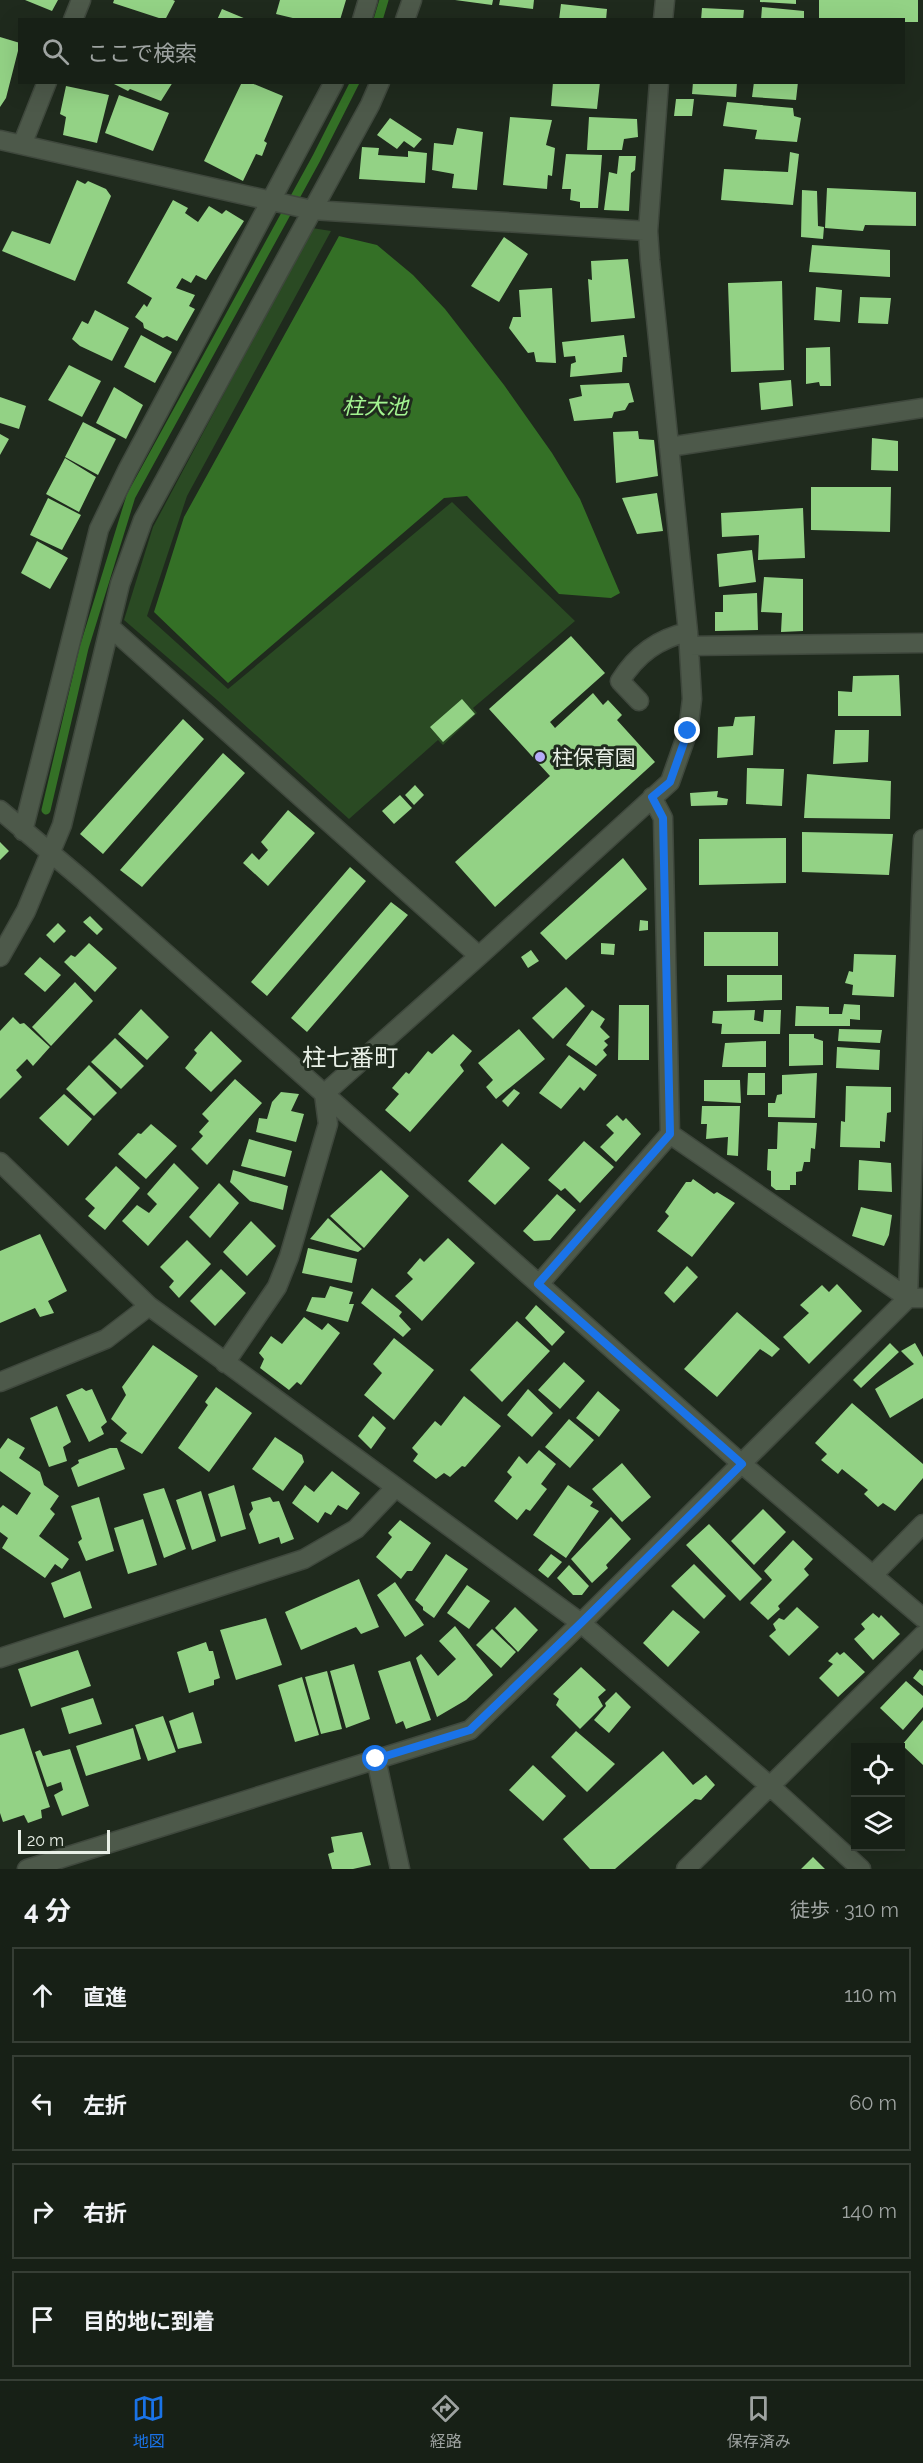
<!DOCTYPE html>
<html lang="ja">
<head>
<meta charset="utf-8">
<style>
  :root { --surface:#172016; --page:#20281f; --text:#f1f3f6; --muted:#9ea3a1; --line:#363e35; --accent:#1a73e8 }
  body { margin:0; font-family:Raleway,"Noto Sans JP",sans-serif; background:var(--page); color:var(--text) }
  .controls { position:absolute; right:18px; bottom:18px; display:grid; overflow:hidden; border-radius:0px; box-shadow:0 6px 24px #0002 }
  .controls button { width:54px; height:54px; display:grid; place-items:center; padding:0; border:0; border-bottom:2px solid var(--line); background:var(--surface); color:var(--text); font:30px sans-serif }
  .scale { position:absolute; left:18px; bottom:15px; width:92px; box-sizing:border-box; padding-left:6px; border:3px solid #e8efe6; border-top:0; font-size:16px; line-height:21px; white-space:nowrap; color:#e8efe6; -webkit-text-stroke:4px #1f2a1d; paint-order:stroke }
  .stop { position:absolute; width:18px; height:18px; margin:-14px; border:4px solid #1a73e8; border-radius:50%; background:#fff }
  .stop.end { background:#1a73e8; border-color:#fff; box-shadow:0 2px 6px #0008 }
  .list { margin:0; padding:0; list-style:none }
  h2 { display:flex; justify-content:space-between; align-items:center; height:78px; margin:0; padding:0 24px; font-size:26px }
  h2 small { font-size:20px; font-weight:400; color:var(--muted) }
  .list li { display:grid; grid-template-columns:39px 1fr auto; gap:18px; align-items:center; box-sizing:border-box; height:96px; margin:0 12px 12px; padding:0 12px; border:2px solid var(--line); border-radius:0px }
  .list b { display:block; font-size:22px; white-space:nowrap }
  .list em { font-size:20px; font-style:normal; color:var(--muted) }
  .icon { flex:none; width:33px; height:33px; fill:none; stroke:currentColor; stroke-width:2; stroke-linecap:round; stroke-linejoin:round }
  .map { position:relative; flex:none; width:923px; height:1869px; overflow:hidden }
  .search { position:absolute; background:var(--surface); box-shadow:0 6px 24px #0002; left:18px; right:18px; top:18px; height:66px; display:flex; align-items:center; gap:15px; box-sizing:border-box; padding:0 21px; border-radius:0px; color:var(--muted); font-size:22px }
  .sheet { height:510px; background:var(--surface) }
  nav { display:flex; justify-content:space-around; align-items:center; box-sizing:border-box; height:84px; border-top:2px solid var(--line); background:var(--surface); font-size:16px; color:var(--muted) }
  nav a { display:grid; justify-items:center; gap:3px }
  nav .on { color:var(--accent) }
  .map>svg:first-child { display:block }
  .green { fill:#2a4a23 }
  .water { fill:#347026 }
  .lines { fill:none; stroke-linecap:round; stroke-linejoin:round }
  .stream { stroke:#347026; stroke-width:9 }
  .building { fill:#93d285 }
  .minor-casing { stroke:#3f483d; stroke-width:21 }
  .minor { stroke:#4d594a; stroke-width:18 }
  .route { stroke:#1a73e8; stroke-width:8 }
  .poi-dot { fill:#b6acf8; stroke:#1f2a1d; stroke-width:2 }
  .labels { text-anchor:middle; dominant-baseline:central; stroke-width:6; stroke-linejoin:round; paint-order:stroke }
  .poi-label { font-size:21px; fill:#e8efe6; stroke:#1f2a1d; text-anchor:start }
  .water-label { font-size:22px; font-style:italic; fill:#a3f491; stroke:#1f2a1d }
  .quarter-label { font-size:24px; fill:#e8efe6; stroke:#1f2a1d }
</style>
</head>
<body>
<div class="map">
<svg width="923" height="1869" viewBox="0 0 923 1869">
  <rect width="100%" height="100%" fill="#1f2a1d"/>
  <!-- green -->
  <path class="green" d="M312,228L331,231L187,496L147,616L228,689L452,502L575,621L473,708L477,713L443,745L438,740L349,819L217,700L124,620L153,527Z"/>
  <!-- water -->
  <path class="water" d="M339,236L377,245L413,275L445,309L504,385L552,453L580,499L620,593L611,598L559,594L467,496L444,498L228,683L154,612L184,517Z"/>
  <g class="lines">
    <!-- stream -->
    <path class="stream" d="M378,20L384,0
      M46,810L84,648L131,496L316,159L355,82"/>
  </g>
  <!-- building -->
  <path class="building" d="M25,0H58L52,11Z
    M114,0H173L175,1L165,20L113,3Z
    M280,0H346L340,20H301L276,14Z
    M455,0H493L492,5Z
    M500,0H534L533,9L499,5Z
    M760,0H796V4L760,2Z
    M819,0H918V22H904V20L819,19Z
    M561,4L607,9L606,20H559Z
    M762,7L804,11V20H761Z
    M702,8L744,10L743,20H701Z
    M222,9L246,19V20H217Z
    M0,37L20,43L6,98L0,107Z
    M110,82H173L161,101L130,89L128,91Z
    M242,82H249L283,96L264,141L267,143L262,156L256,154L243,181L204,161Z
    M553,82H600L597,109L551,106Z
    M693,82H737L736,97L692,94Z
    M754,82H798L796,100L752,97Z
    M66,86L109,95L97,143L63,135L66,117L60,114Z
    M119,95L169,113L153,151L105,133Z
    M676,99H694L692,116H674Z
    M727,102L793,108L794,116L801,118L797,142L755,139L757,130L723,126Z
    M510,117L552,120L546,145L555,148L552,176L548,175L547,189L503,185Z
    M589,117L637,119L638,137L624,139L622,150H587Z
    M390,118L422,139L414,148L404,141L397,149L377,135Z
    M457,128L483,132L477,190L452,188L454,174L432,170L434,143L453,145Z
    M362,147L379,148L378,155L408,157V151L427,153L425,183L359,179Z
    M790,152L799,154L793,205L721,200L724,169L788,172Z
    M566,154L602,155L598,208H580V202L570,200L571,189H562Z
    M619,156H636L635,170L631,173L629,211L604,210L609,172L617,174Z
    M77,180L85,184L88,181L106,189L111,196L75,281L2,251L12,231L50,244Z
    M827,188L916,192V226L865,225L863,231L825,228Z
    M802,190L817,191L818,226L824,227L823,239L801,237Z
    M173,200L188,208L185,213L198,222L209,206L222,214L226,210L244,221L206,280L196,275L191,283L182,278L176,288L195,295L189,306L195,309L177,341L167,336L163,338L144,328L143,323L135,317L144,304L147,307L152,298L127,283Z
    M504,237L528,254L499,302L471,286Z
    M812,245L890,250V277L809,272Z
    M628,259L635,318L591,322L588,279L592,280L591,261Z
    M782,281L784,370L731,372L728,283Z
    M816,287L842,290L840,322L814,320Z
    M552,288L556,363L536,362L534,352L528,353L509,328L513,317H521L519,290Z
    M860,297L891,298L888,324L858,323Z
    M95,310L129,328L112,361L80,346L72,339L82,321L88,324Z
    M141,335L172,352L155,383L124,367Z
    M624,335L627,357H623L622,372L570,377L571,364L576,362L575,356L564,357L562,342Z
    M830,347L831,386H820L819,382L806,384V348Z
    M69,365L101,381L82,417L48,400Z
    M791,380L793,406L761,410L759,383Z
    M629,383L634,402L629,403L625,410L614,412L612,418L574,421L569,399L582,396L580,385Z
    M114,387L143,405L126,439L96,423Z
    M0,397L26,406L19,429L0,423Z
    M83,422L116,439L98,475L65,457Z
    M638,431L639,439L654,440L658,476L616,483L613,432Z
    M0,434L9,439L0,455Z
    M872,438L898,441V471L871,470Z
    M65,458L96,477L79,512L46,494Z
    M811,487H891L890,532L811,530Z
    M657,493L663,531L637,534L622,498Z
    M48,498L81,515L62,550L30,535Z
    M803,508L805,558L758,560L759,535L722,537L721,513Z
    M37,541L68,558L50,589L21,573Z
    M752,550L756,582L719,587L717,554Z
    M764,577L803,579V631L781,632L782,613L761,612Z
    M757,593L758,630L715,631V612H723V595Z
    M571,636L605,673L550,722L555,728L593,693L603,705L608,700L622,715L617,720L655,762L495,907L455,862L550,776L489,709Z
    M899,675L901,716H838V691L852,692L853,676Z
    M462,699L475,714L443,742L430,727Z
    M755,716L753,755L717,758L718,727L733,726L735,717Z
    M183,719L204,739L103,854L80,834Z
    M835,730H869L868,762L833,764Z
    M223,753L245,773L142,887L120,870Z
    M747,768L784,769L782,806L746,804Z
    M807,774L891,781L890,819L804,818Z
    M415,785L424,795L414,805L405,795Z
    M718,791L717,797L728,799L727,805L691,806L690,793Z
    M400,795L412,808L394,824L382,811Z
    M288,810L315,833L268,886L243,863L252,853L259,860L268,850L261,842Z
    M802,832L893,834L889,875L802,872Z
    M786,838V883L699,885V839Z
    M0,842L9,851L0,860Z
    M623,858L647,889L566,960L540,933Z
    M350,867L366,881L267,996L251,982Z
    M391,902L408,915L307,1032L291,1018Z
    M90,916L103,929L97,935L83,922Z
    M640,920L648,921V930L639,931Z
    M58,923L66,931L54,943L46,935Z
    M704,932H778V966H704Z
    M89,943L117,968L95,992L64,962L71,955L75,957Z
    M601,943L615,944L614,955L601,954Z
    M531,950L539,961L528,968L521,957Z
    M854,954L896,955L894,997L852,995L853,985L845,983L849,971L853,972Z
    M40,957L61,975L45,992L24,974Z
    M727,975H782V1000L727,1002Z
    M75,982L93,1001L51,1046L32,1027Z
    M566,987L585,1006L553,1039L532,1018Z
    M844,1004L860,1005V1020L850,1019V1026H795L796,1006L829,1007V1014H842Z
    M619,1005H649V1060H618Z
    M141,1009L169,1037L147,1060L118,1034Z
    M592,1010L605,1019L600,1027L610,1037L604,1041L608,1045L603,1050L607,1055L596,1066L566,1045Z
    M755,1010L754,1020L763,1022L764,1010H781L780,1034H721L722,1024L712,1023L713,1011Z
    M13,1017L20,1024L24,1023L50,1047L33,1066L27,1059L16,1070L22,1077L0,1099V1031Z
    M519,1029L545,1059L496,1099L486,1087L493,1080L478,1063Z
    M839,1029L882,1030L880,1043L838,1041Z
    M211,1031L242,1061L211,1092L185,1068L197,1053L194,1050Z
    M453,1034L472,1051L460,1065L464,1071L410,1132L385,1110L399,1094L392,1088L406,1072L409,1074L428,1051L432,1054Z
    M789,1034H814V1038L823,1041V1065L789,1066Z
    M115,1038L144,1066L121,1089L91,1062Z
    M766,1041V1067H722L725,1043Z
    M837,1047L880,1050L879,1070L836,1068Z
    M569,1055L597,1075L584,1091L580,1087L561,1109L539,1093Z
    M89,1065L117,1093L94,1116L66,1089Z
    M748,1073H765V1095H747Z
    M817,1073L815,1118L768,1117V1103H775L777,1095L782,1094V1075Z
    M235,1079L262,1103L207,1165L191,1149L203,1136L199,1132L209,1121L202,1114Z
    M704,1080H740L741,1103L704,1101Z
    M846,1086L891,1087V1112L887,1113L885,1142L880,1141V1148L840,1147L841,1121L845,1122Z
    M514,1089L520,1093L508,1107L502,1101Z
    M281,1092L299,1094L291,1111L304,1114L296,1142L256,1132L259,1118L267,1119L272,1102Z
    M64,1094L92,1119L68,1146L39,1118Z
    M702,1106H740L738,1156L727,1155L728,1137L706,1139L707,1124H701Z
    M617,1115L623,1121L626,1118L641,1134L616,1162L600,1147L614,1133L606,1125Z
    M778,1122L817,1123L815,1149L811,1148L810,1162H804L802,1171L796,1172V1185H790V1190H776L771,1186V1171L767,1170L768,1149H777Z
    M151,1124L177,1146L146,1179L118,1154L138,1133L141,1134Z
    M249,1139L292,1151L285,1177L241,1166Z
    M584,1141L614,1167L580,1203L565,1188L561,1191L548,1180Z
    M502,1143L530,1168L495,1205L468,1181Z
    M859,1160L891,1163L892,1192L858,1190Z
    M174,1163L199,1188L148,1246L122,1221L137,1205L149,1213L157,1204L147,1194Z
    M116,1166L140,1188L105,1230L88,1216L95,1208L85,1199Z
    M233,1170L288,1186L283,1210L250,1201L230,1182Z
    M381,1170L409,1196L364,1248L330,1216Z
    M693,1179L714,1194L717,1192L735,1203L692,1257L657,1231L669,1216L665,1212L686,1182H691Z
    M219,1183L239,1203L210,1238L189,1217Z
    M557,1194L576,1210L550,1240L534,1241L523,1231Z
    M861,1207L892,1215L889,1235L884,1246L852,1236Z
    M328,1218L362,1249L358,1252L310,1239Z
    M251,1221L276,1246L247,1276L223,1252Z
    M40,1234L67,1291L48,1301L54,1313L40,1317L35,1308L0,1323V1251Z
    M448,1238L475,1263L422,1321L395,1296L413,1279L407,1273L420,1258L424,1262Z
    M187,1240L211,1264L179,1298L169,1287L174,1281L160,1267Z
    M308,1248L357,1259L352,1283L302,1273Z
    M687,1266L698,1277L674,1303L664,1293Z
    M221,1269L246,1293L215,1326L190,1301Z
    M837,1284L862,1311L809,1364L783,1337L809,1313L800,1305L822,1285L829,1292Z
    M330,1286L353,1292L349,1304H354L348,1322L306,1311L312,1297L325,1298Z
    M372,1288L402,1312L399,1316L411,1329L403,1337L361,1303Z
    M536,1305L565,1332L552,1346L525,1318Z
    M737,1312L780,1349L772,1357L760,1349L717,1397L684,1369Z
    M304,1317L322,1330L328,1323L340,1333L301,1385L297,1382L289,1390L260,1368L264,1359L259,1353L271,1336L282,1344Z
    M517,1321L550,1351L502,1402L470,1370Z
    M394,1338L434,1370L394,1420L364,1395L382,1373L373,1364Z
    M890,1343L899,1352L861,1388L853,1380Z
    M915,1343L923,1357V1398L890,1418L875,1389L914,1364L901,1351Z
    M153,1345L198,1376L142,1454L120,1441L127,1433L111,1419L126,1395L122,1387Z
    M564,1362L585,1381L560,1409L538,1390Z
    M216,1387L252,1413L209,1472L178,1448L208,1405L205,1402Z
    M82,1388L86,1391L92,1389L107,1422L101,1427L104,1434L89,1442L66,1395Z
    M528,1389L553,1413L532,1437L507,1415Z
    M598,1391L620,1410L599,1437L576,1418Z
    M464,1396L501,1426L465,1467L462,1466L450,1477L444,1473L436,1479L413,1461L418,1454L412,1448L435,1421L441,1426Z
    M852,1403L923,1464V1478L895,1511L883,1503L878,1507L864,1494L868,1490L842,1469L838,1474L821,1460L827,1454L815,1443Z
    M57,1406L71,1442L63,1447L67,1461L49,1467L30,1418Z
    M373,1416L386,1428L371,1449L358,1436Z
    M569,1419L594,1440L570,1468L545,1447Z
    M275,1437L302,1455L304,1462L283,1491L252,1469Z
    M8,1438L25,1448L19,1458L40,1472L44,1485L59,1496L50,1509L55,1514L39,1536L69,1559L62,1569L55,1564L45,1578L2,1548L8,1538L0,1532V1508L3,1505L17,1515L31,1493L0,1471V1449Z
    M110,1448H117L125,1469L78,1487L71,1468L79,1463L78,1460Z
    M539,1450L556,1464L541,1484L547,1489L530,1511L526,1509L517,1520L494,1501L512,1477L507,1472L519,1456L527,1464Z
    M622,1463L651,1497L622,1522L592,1489Z
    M332,1471L360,1493L347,1510L338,1505L331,1515L325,1512L318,1523L292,1503L305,1485L314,1492Z
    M234,1485L246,1529L221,1537L208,1494Z
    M568,1485L593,1502L590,1506L599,1511L566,1558L533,1535Z
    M164,1488L186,1549L164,1558L143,1494Z
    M201,1491L216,1541L192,1550L176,1500Z
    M99,1497L114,1551L86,1561L78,1542L82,1539L71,1506Z
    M270,1497L273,1502L279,1501L294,1539L281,1544L279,1537L259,1544L249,1514L253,1509L251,1502Z
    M763,1509L786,1532L754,1565L731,1541Z
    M611,1517L631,1539L606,1565L608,1568L592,1583L571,1559Z
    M143,1519L157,1565L128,1574L114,1528Z
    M400,1520L431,1543L412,1571H407L401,1579L376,1557L392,1537L388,1533Z
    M709,1524L762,1579L740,1601L686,1545Z
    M793,1540L813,1559L804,1569L809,1575L778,1606L780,1609L768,1620L750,1603L772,1580L764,1571Z
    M446,1554L468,1569L434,1618L423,1610V1607L415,1600Z
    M551,1554L562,1562L548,1578L538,1570Z
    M694,1564L726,1596L704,1619L671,1586Z
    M569,1565L589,1586L582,1595H573L557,1578Z
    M80,1571L92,1608L64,1618L51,1583Z
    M359,1579L379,1627L361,1634L356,1627L301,1650L285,1612Z
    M395,1582L424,1625L405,1637L377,1595Z
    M467,1585L490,1601L469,1629L447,1613Z
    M515,1607L538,1630L518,1652L495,1628Z
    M797,1607L819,1627L789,1656L769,1636L776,1630L773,1624L779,1618L784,1620Z
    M673,1610L700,1632L668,1667L643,1643Z
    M873,1613L879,1618L881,1615L900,1634L873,1660L854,1639L865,1629L861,1624Z
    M266,1618L282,1665L236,1680L220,1630Z
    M455,1626L493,1675L466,1700L437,1717L416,1658L421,1654L438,1676L456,1659L439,1641Z
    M492,1629L516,1652L501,1668L476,1645Z
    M206,1642L209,1651H213L220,1678L214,1680V1685L189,1693L177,1652Z
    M78,1650L91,1686L31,1707L18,1669Z
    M837,1652L840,1655L844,1652L865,1672L838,1697L819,1678L833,1664L828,1661Z
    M410,1661L431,1720L406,1729L403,1721L396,1724L378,1671Z
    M354,1664L370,1719L346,1728L330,1671Z
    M581,1667L606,1690L598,1697L603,1706L580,1729L556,1705L559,1699L553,1694Z
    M920,1669L923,1671V1686L913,1678Z
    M327,1671L342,1729L321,1734L305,1677Z
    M302,1677L319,1735L295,1742L278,1685Z
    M906,1681L923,1696V1707L903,1730L880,1708Z
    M616,1692L631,1707L609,1733L594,1720L606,1706L605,1703Z
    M93,1698L102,1724L69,1734L61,1708Z
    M193,1712L202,1743L178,1749L169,1721Z
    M163,1716L176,1752L148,1761L135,1725Z
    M923,1720V1765L902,1745Z
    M24,1728L50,1807L41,1810L42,1818L28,1823L24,1815L3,1822L0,1813V1735Z
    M133,1728L141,1759L86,1776L76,1746Z
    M576,1731L615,1764L587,1792L551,1757Z
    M70,1749L89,1806L62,1816L54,1795L63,1790L61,1782L47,1787L35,1752L40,1750L43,1756Z
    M663,1751L693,1785L706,1775L715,1785L701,1800L695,1799L615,1869H590L563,1839Z
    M533,1765L566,1796L543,1821L509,1790Z
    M362,1832L371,1865L353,1869H332L328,1854L334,1852L331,1837Z
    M813,1857L825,1869H801Z"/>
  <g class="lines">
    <defs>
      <path id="minor" d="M73,20L81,0
        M362,20L368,0
        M405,20L412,0
        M663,20L665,0
        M0,140L312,210L648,231
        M22,145L47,82
        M669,447L923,408
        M110,627L479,956
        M689,646L923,643
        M639,701L620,681C637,654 658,639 688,632
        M652,797L663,818L670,1134L908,1298
        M0,810L84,881L742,1464L923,1618
        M23,831L99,529L127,471L334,82
        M0,957L26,911L62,825L120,584L143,520L370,105L380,82
        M0,1162L149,1306L581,1623L770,1786L861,1869
        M539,1284L670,1134
        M908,1298L923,839
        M225,1363L277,1287L289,1257L328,1124L324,1094L479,956L670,782L688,731L692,699L688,632L650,260L648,231L659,82
        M0,1382L106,1339L149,1306
        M873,1575L923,1524
        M0,1658L304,1559L356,1529L395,1488
        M376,1759L400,1869
        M27,1869L470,1730L581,1623L908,1298H923
        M686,1869L923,1635"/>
    </defs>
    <!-- minor casing -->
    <use href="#minor" class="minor-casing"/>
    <!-- minor -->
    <use href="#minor" class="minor"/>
  </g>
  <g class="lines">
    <!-- route -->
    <path class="route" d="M376,1759L470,1730L581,1623L742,1464L538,1284L670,1134L663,818L652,797L670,782L688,731"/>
  </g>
  <!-- markers -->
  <circle class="poi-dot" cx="540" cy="757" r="6"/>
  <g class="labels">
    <!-- poi labels -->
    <g class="poi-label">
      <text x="552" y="757">柱保育園</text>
    </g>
    <!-- water labels -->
    <g class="water-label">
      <text x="375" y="406">柱大池</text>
    </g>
    <!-- quarter labels -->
    <g class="quarter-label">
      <text x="350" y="1057">柱七番町</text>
    </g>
  </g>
</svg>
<div class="controls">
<button><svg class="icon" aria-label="locate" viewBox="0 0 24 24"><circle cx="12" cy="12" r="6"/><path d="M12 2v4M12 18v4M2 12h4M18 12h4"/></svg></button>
<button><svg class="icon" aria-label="layers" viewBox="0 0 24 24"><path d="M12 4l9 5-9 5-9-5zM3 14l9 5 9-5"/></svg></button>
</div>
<div class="scale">20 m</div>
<div class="stop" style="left:376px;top:1759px"></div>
<div class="stop end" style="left:688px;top:731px"></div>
<div class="search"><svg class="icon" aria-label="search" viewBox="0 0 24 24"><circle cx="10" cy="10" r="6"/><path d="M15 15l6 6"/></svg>ここで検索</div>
</div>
<section class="sheet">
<h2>4 分<small>徒歩 · 310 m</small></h2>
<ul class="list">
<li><svg class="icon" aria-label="ahead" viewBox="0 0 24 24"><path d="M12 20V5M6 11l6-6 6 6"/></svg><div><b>直進</b></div><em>110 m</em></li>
<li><svg class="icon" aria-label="left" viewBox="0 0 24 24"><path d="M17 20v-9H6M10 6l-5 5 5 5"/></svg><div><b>左折</b></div><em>60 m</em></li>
<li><svg class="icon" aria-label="right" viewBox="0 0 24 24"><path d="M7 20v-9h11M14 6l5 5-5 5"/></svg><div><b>右折</b></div><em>140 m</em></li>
<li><svg class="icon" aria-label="arrive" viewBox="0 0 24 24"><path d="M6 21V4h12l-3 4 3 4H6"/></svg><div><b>目的地に到着</b></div></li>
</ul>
</section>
<nav>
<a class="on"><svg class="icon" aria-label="map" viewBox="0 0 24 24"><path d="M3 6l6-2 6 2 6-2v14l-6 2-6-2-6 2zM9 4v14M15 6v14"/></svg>地図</a>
<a><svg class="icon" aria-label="directions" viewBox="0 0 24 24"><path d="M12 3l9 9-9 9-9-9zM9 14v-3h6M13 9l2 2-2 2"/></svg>経路</a>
<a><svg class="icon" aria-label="saved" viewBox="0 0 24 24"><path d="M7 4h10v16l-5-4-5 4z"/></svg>保存済み</a>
</nav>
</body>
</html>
